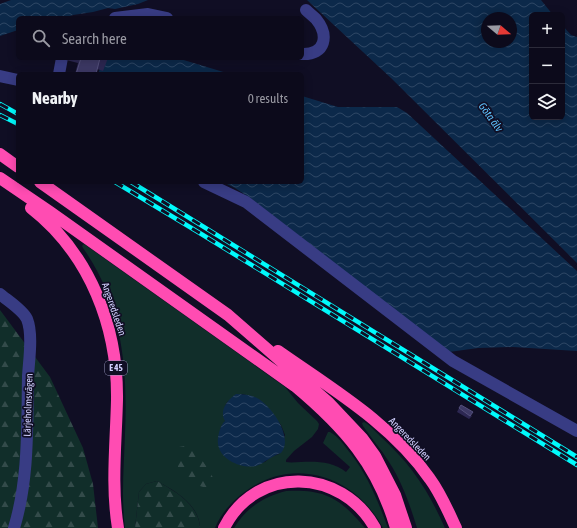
<!DOCTYPE html>
<html lang="en">
<head>
<meta charset="utf-8">
<style>
  :root { --surface:#0c0a1b; --page:#151324; --text:#f1f3f6; --muted:#9a9aa3; --line:#2c2b3a }
  body { margin:0; font-family:"Asap Condensed",sans-serif; background:var(--page); color:var(--text) }
  .controls { position:absolute; right:12px; top:12px; display:grid; overflow:hidden; border-radius:6px; box-shadow:0 2px 10px #0003 }
  .controls button { width:36px; height:36px; display:grid; place-items:center; padding:0; border:0; border-bottom:1px solid var(--line); background:var(--surface); color:var(--text); font:20px sans-serif }
  .compass { position:absolute; left:481px; top:12px; width:36px; height:36px; border-radius:50%; background:var(--surface); box-shadow:0 2px 10px #0003; rotate:109deg }
  .list { margin:0; padding:0; list-style:none }
  h2 { display:flex; justify-content:space-between; align-items:center; height:52px; margin:0; padding:0 16px; font-size:17px }
  h2 small { font-size:13px; font-weight:400; color:var(--muted) }
  .icon { flex:none; width:22px; height:22px; fill:none; stroke:currentColor; stroke-width:2; stroke-linecap:round; stroke-linejoin:round }
  .map { position:relative; flex:none; width:577px; height:528px; overflow:hidden }
  .search { position:absolute; background:var(--surface); box-shadow:0 2px 10px #0003; left:16px; top:16px; width:288px; height:44px; display:flex; align-items:center; gap:10px; box-sizing:border-box; padding:0 14px; border-radius:6px; color:var(--muted); font-size:15px }
  .panel { position:absolute; background:var(--surface); box-shadow:0 2px 10px #0003; left:16px; top:72px; width:288px; height:112px; border-radius:6px }
  .map>svg:first-child { display:block }
  .grass { fill:#112e2a; fill-rule:evenodd }
  .forest { fill:url(#forest-firs) }
  .water { fill:url(#water-waves); fill-rule:evenodd }
  .lines { fill:none; stroke-linecap:round; stroke-linejoin:round }
  .minor { stroke:#383c84; stroke-width:12 }
  .highway { stroke:#ff4cb2; stroke-width:12 }
  .rail-casing { stroke:#00fafc; stroke-width:4.5 }
  .rail { stroke:#100e24; stroke-width:3; stroke-dasharray:9; stroke-linecap:butt }
  .wall { fill:#2c2752 }
  .building { fill:#3d3965; stroke:#55517d }
  .labels { text-anchor:middle; dominant-baseline:central; stroke-width:3.5; stroke-linejoin:round; paint-order:stroke }
  .shield { fill:#100e24; stroke:#9896bd; stroke-width:1 }
  .shield-label { font-size:9px; font-weight:bold; fill:#d2d1ff }
  .street-label { font-size:10px; fill:#d2d1ff; stroke:#100e24 }
  .water-label { font-size:11px; font-style:italic; fill:#5fc4ff; stroke:#100e24 }
</style>
</head>
<body>
<div class="map">
<svg width="577" height="528" viewBox="0 0 577 528">
  <defs>
    <pattern id="forest-firs" width="22" height="20" patternUnits="userSpaceOnUse"><rect width="22" height="20" fill="#112e2a"/><path d="M5 1l3.5 6h-7zM16 11l3.5 6h-7z" fill="#334b4a"/></pattern>
    <pattern id="water-waves" width="16" height="10" patternUnits="userSpaceOnUse"><rect width="16" height="10" fill="#0c294a"/><path d="M0 5q4-4 8 0t8 0" fill="none" stroke="#2e4765"/></pattern>
  </defs>
  <rect width="100%" height="100%" fill="#100e24"/>
  <!-- grass -->
  <path class="grass" d="M84,244L285,387L298,403L317,421L319,424L318,429L312,437L294,451L286,460V462C291,463 296,462 301,462C317,461 334,462 346,472L350,467L323,443L328,432H330C340,438 343,444 351,454C368,476 378,501 388,528H383C356,477 295,455 246,491C233,500 221,513 215,528H200C199,504 175,491 157,481L146,484L139,492L135,528H125C121,496 124,466 125,434C128,369 122,303 83,248L82,246ZM242,394L254,397L261,401L281,425L285,435L279,454L271,457L265,462L246,466L231,461L218,442L221,427L225,421C224,402 224,402 242,394Z
    M364,422C370,425 375,431 380,436C411,464 428,490 445,528H417C410,505 402,482 389,462C381,449 371,438 363,426L362,423Z
    M286,491C325,489 340,498 365,528H234C246,508 263,497 286,491Z"/>
  <!-- forest -->
  <path class="forest" d="M0,310L50,377L83,448L93,484L98,528H0Z
    M185,446C198,453 208,466 214,480L212,485L207,488C200,486 191,484 186,479C177,471 174,457 179,447Z
    M157,481C175,491 199,505 200,528H135L139,492L146,484Z"/>
  <!-- water -->
  <path class="water" d="M11,0H148L138,4L115,9L108,8L93,12L73,15L65,18H18V30L0,36V4Z
    M307,0H541L553,15H532V117H562V25L571,35L577,37V263L391,78ZM487,18H511V42H487Z
    M104,58H177L230,74H98Z
    M302,96L338,107H397L407,113L577,271V351L513,347L478,348L449,352L253,200L235,188L223,182H302Z
    M236,394C243,394 251,395 257,398C272,406 294,438 281,453C271,456 265,463 256,466C242,469 220,460 218,444C217,438 220,425 225,421C219,411 227,400 236,394Z"/>
  <g class="lines">
    <!-- minor -->
    <path class="minor" d="M115,18L148,14L167,18
      M302,54C326,55 329,35 316,19C313,16 309,13 306,10
      M59,74L62,58
      M0,76L18,80
      M204,182L246,202L453,361L577,431
      M0,294C7,300 23,310 27,319C33,334 29,360 28,376C27,427 29,479 14,528"/>
    <!-- highway -->
    <path class="highway" d="M0,154L18,167
      M0,178L50,212L295,386C344,427 378,465 396,528
      M40,182L228,315L329,403L362,438L375,456L395,495L406,528
      M31,208C90,254 118,327 117,400C116,443 111,486 118,528
      M278,351C332,389 392,424 430,479C441,494 448,511 456,528
      M224,528C256,464 342,468 375,528"/>
    <defs>
      <path id="rail" d="M0,104L18,114
        M0,115L18,124
        M115,182L198,232L577,465
        M131,182L577,457"/>
    </defs>
    <!-- rail casing -->
    <use href="#rail" class="rail-casing"/>
    <!-- rail -->
    <use href="#rail" class="rail"/>
  </g>
  <!-- wall -->
  <path class="wall" d="M66,58H108L103,71L97,69L96,74H75L78,63L66,60Z
    M459,408L472,416L469,419L457,412Z"/>
  <!-- building -->
  <path class="building" d="M81,58H100L96,74H76Z
    M461,405L473,412L470,416L459,408Z"/>
  <g class="labels">
    <!-- shield labels -->
    <rect class="shield" x="105" y="361" width="22" height="14" rx="3"/>
    <g class="shield-label">
      <text x="116" y="368">E 45</text>
    </g>
    <!-- street labels -->
    <g class="street-label">
      <text transform="translate(114 309) rotate(71)">Angeredsleden</text>
      <text transform="translate(28 405) rotate(-88)">Lärjeholmsvägen</text>
      <text transform="translate(410 439) rotate(46)">Angeredsleden</text>
    </g>
    <!-- water labels -->
    <g class="water-label">
      <text transform="translate(491 117) rotate(54)">Göta älv</text>
    </g>
  </g>
</svg>
<div class="controls">
<button>+</button>
<button>−</button>
<button><svg class="icon" aria-label="layers" viewBox="0 0 24 24"><path d="M12 4l9 5-9 5-9-5zM3 14l9 5 9-5"/></svg></button>
</div>
<svg class="compass" viewBox="-18 -18 36 36"><path d="M0-13l5 13h-10z" fill="#e53935"/><path d="M0 13l5-13h-10z" fill="#9a9aa3"/></svg>
<div class="search"><svg class="icon" aria-label="search" viewBox="0 0 24 24"><circle cx="10" cy="10" r="6"/><path d="M15 15l6 6"/></svg>Search here</div>
<section class="panel">
<h2>Nearby<small>0 results</small></h2>
<ul class="list">
</ul>
</section>
</div>
</body>
</html>
